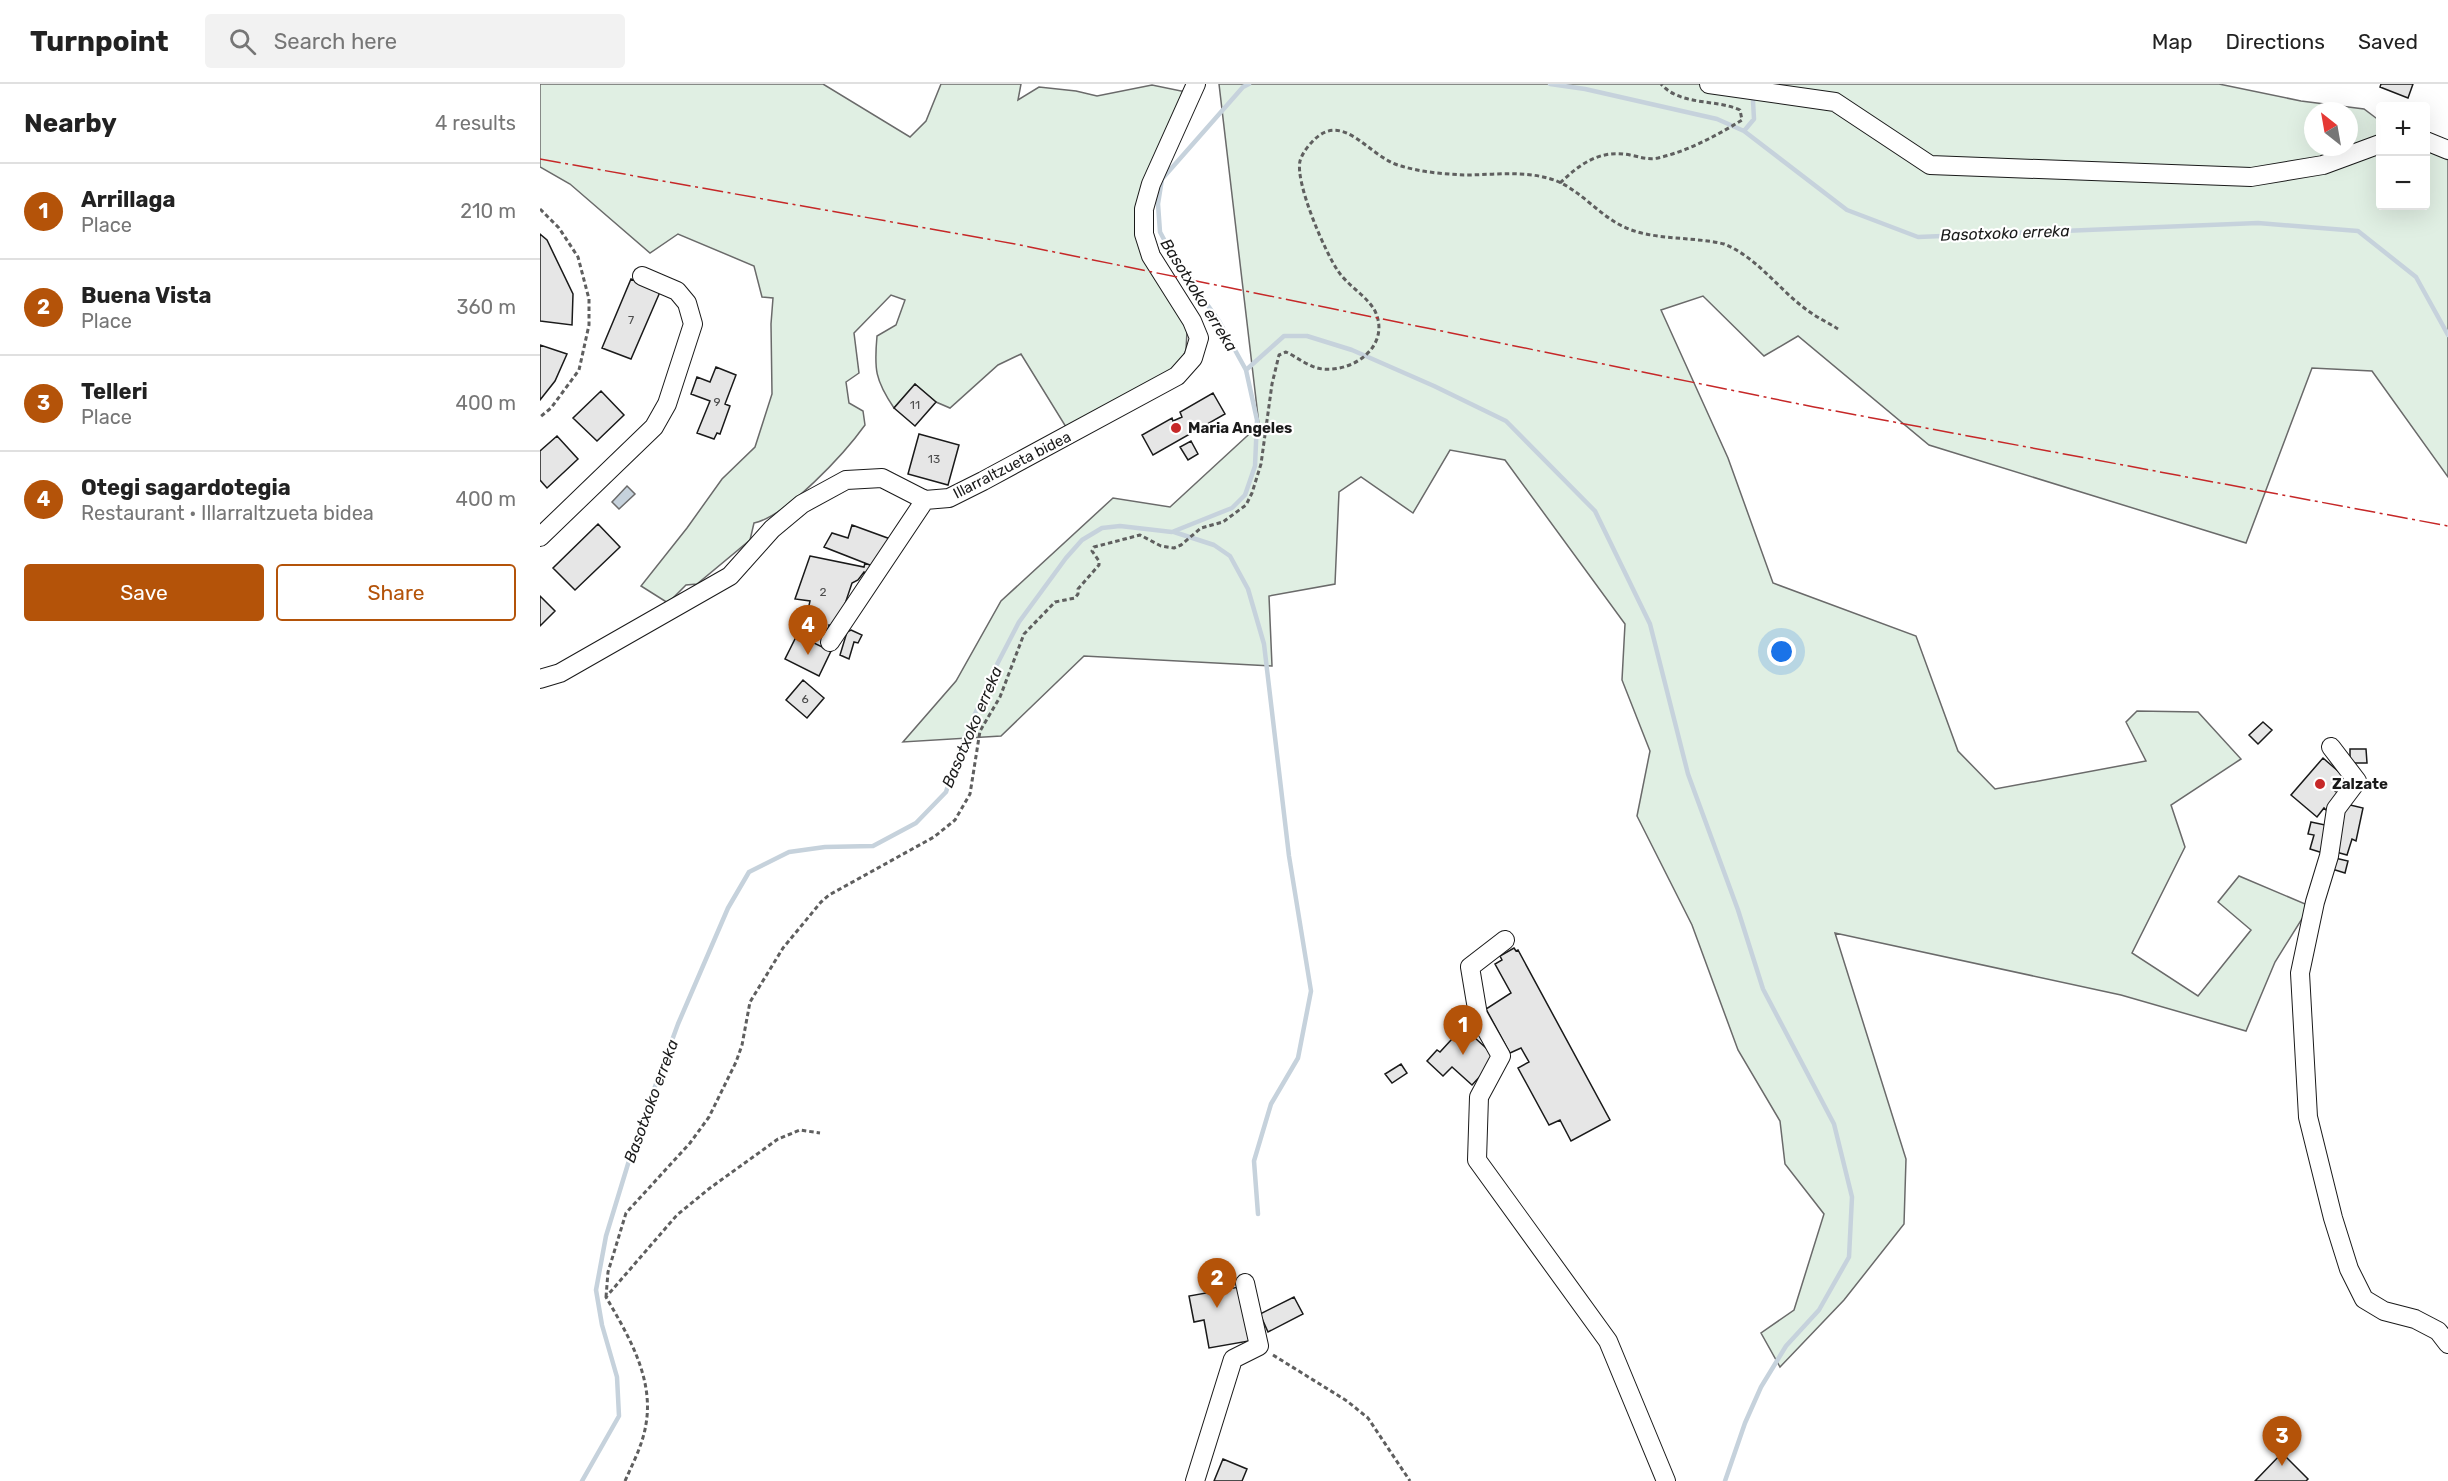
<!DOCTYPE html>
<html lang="en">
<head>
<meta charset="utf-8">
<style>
  :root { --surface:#fff; --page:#f2f2f2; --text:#222; --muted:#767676; --line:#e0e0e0; --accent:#b45309 }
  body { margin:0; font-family:Rubik,sans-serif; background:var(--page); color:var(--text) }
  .controls { position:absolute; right:18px; top:18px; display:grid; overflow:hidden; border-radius:6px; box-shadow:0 6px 24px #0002 }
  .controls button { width:54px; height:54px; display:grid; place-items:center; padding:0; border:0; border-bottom:2px solid var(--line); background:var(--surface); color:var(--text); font:30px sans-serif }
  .compass { position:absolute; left:1764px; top:18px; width:54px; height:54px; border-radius:50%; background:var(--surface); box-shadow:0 6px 24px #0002; rotate:329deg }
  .you { position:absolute; left:1242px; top:568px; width:21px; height:21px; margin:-15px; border:4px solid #fff; border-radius:50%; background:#1a73e8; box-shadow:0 0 0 9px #1a73e833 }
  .badge { display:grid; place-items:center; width:39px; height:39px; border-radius:50%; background:var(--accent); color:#fff; font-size:20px; font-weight:700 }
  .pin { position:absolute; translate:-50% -50px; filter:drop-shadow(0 2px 3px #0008) }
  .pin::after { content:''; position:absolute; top:32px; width:21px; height:18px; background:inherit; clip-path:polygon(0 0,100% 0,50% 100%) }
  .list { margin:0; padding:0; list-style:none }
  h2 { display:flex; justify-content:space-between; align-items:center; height:78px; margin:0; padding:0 24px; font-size:26px }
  h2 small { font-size:20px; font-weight:400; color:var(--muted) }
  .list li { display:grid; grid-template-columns:39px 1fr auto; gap:18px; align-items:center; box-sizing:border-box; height:96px; padding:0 24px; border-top:2px solid var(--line) }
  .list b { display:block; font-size:22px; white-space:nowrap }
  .list p { margin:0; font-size:20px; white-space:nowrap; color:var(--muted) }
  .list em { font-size:20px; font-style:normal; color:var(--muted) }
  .actions { display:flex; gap:12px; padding:18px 24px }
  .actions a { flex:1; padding:14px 0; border:2px solid var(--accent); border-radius:6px; text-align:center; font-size:21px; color:var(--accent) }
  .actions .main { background:var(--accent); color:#fff }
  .icon { flex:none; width:33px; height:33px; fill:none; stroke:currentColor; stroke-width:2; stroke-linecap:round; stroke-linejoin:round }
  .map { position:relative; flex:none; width:1908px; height:1397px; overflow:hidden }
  header { display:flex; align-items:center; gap:36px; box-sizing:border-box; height:84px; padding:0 30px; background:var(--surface); border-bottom:2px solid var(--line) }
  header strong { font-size:28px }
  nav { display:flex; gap:33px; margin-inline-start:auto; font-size:21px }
  .search { width:420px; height:54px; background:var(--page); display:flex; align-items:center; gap:15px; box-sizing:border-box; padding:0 21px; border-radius:6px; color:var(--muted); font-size:22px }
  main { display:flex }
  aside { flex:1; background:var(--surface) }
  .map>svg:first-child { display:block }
  .green { fill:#e0efe3; stroke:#6a6a6a; stroke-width:1.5; fill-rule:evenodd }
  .water { fill:#c6d2dc; stroke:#6a6a6a; stroke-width:1.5 }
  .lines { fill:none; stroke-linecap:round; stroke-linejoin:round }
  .stream { stroke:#c6d2dc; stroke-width:4.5 }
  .building { fill:#e6e6e6; stroke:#1a1a1a; stroke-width:1.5 }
  .minor-casing { stroke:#1a1a1a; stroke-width:20 }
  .path { stroke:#5f5f5f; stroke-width:3; stroke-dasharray:4.5 3; stroke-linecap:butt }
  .minor { stroke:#fff; stroke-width:18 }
  .power { stroke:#c62828; stroke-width:1.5; stroke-dasharray:21 4.5 3 4.5; stroke-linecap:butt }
  .poi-dot { fill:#c62828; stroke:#fff; stroke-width:2 }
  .labels { text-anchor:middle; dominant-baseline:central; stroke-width:4.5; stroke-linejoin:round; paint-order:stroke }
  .number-label { font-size:12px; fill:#4d4d4d }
  .poi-label { font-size:15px; font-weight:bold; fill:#1a1a1a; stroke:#fff; text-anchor:start }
  .street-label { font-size:15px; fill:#1a1a1a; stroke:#fff }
  .water-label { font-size:16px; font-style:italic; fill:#1a1a1a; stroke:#fff }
</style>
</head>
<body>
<header>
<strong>Turnpoint</strong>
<div class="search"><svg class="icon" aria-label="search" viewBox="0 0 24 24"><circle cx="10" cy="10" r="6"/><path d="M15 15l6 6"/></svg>Search here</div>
<nav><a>Map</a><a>Directions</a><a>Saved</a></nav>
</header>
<main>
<aside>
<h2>Nearby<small>4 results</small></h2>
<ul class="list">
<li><span class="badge">1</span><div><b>Arrillaga</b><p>Place</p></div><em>210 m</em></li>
<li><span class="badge">2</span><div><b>Buena Vista</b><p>Place</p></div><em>360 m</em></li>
<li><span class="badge">3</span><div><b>Telleri</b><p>Place</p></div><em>400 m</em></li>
<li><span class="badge">4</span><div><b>Otegi sagardotegia</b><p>Restaurant · Illarraltzueta bidea</p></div><em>400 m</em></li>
</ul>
<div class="actions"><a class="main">Save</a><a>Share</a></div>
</aside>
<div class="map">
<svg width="1908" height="1397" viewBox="0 0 1908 1397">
  <rect width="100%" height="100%" fill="#fff"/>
  <!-- green -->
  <path class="green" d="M0,0H283L370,53L386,37L401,0H481L478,16L499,3L536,7L557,12L612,1L651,9L604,125L647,247L646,266L639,281L526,343L481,270L458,281L410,324L396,318L375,300L354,324C335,296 334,285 337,252L356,241L365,216L351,211L314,249L319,289L306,298L309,319L323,327L325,341C305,369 247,432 214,439L210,456L157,500L146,501L128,519L101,502L147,444L182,395L215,363L232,310L231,240L233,214L222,213L214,182L138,150L110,169L30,100L0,83Z
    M679,0H1679L1761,17L1824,25L1840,37V122H1886V63L1908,76V393L1832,287L1772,284L1706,459L1389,361L1258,252L1224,272L1163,212L1121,226L1188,374L1233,499L1376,552L1418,667L1455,705L1606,677L1586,638L1597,627L1658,628L1701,675L1631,721L1645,763L1592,869L1658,912L1711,846L1678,818L1699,792L1770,822L1735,878L1706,947L1581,911L1295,849L1366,1075L1364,1140L1304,1216L1240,1283L1221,1249L1254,1226L1284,1130L1245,1080L1240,1037L1198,966L1152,841L1097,732L1110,667L1082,596L1085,540L965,376L910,366L873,429L821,393L799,408L795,500L729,512L732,582L544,572L461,652L363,658L416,597L461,517L573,414L630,423L719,341ZM1773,27H1809V63H1773Z"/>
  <!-- water -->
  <path class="water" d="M87,402L95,410L79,425L72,418Z"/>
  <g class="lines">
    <!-- stream -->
    <path class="stream" d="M1010,0L1045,5L1177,35L1204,47L1307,126L1378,153L1718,139L1818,147L1876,193L1908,251
      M1204,47L1214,35L1213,17
      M706,286L744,252H767L812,266L894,302L966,337L1055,427L1110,540L1148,690L1198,826L1223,905L1294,1040L1312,1113L1309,1173L1279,1226L1246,1262L1221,1303L1205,1339L1185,1397
      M634,448L674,461L690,472L708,505L724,560L749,772L771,907L758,974L731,1020L714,1077L718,1130
      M42,1397L79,1332L77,1293L62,1241L56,1206L66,1152L95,1057L138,940L188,824L209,788L249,768L285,763L333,762L376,739L406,708L419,668L451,592L479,538L526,474L542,456L562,444L580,442L632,448L692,424L705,411L715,382L717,336L706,286L679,237L634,174L620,148L618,120L622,95L703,3L709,0"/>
  </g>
  <!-- building -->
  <path class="building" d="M1841,0H1873L1868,14L1840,3Z
    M0,150L7,156L33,210L32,241L0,237Z
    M91,195L120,208L91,275L62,264Z
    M0,261L27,270L15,297L0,316Z
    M176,283L196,291L185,320L190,322L180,350L177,349L174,355L157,349L170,317L151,310L157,293L170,298Z
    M375,300L396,318L375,342L354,324Z
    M61,307L84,331L57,357L33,334Z
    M673,309L685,330L613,371L602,351L632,334L633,337L642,333L640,328Z
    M379,350L419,361L408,401L368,390Z
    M17,352L38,375L7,404L0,396V367Z
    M651,357L658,370L648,376L640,363Z
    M58,440L80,463L35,506L13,484Z
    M312,441L353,456L335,483L284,463L292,449L308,454Z
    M270,472L324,483L325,479L335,483L329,491L324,488L318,496L312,499L302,529L292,542L289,541L288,546L265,540L270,517L255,515Z
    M0,512L15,527L0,542Z
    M311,546L322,551L318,559L314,558L309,575L300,571L307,548Z
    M257,551L291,567L279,592L245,575Z
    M263,596L284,614L267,634L246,616Z
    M1723,638L1732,646L1718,660L1709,651Z
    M1810,665H1826L1827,679H1810Z
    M1783,674L1806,694L1795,707L1801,711L1787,727L1784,724L1777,733L1751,711Z
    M1806,720L1823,724L1816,757L1812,755L1807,771L1796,768Z
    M1771,738L1790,742L1783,769L1770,765L1774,751L1768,750Z
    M1795,774L1808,777L1805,789L1792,785Z
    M974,864L976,867L978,866L1070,1036L1031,1057L1020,1036L1009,1041L978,984L989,978L981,964L970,969L946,925L971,909L955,880L962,876L960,872Z
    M923,943L957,974L932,1001L912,983L903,992L887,977L897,966L900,968Z
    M861,980L867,989L852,999L845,990Z
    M699,1203L709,1257L669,1264L664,1236L654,1238L649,1212Z
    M754,1213L763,1230L728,1248L720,1230Z
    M1742,1369L1768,1395L1766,1397H1715Z
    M683,1375L707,1385L702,1397H674Z"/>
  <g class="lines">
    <defs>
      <path id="minor" d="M1169,0L1295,18L1390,81L1711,93L1783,81L1840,60
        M1886,57L1908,66
        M0,453L114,343L127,320L153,240L147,219L137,207L102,192
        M290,558L385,416
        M0,595L20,589L190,492L232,445L262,420L306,396L342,394L385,416L409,414L443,397L637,292L653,274L659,254L652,237L611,172L604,150V125L611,100L656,0
        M1791,663L1817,697L1796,725L1789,772L1775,818L1760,889L1768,1033L1793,1134L1809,1185L1824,1215L1844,1227L1875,1235L1898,1247L1908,1260
        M965,856L930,883L938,931L961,972L939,1013L937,1076L1068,1257L1126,1397
        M655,1397L693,1275L719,1262L705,1199"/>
    </defs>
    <!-- minor casing -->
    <use href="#minor" class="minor-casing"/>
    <!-- path -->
    <path class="path" d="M1020,99C1040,80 1060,65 1090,71C1100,73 1108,76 1118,74C1148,67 1176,52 1202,36L1200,26C1177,15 1140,22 1121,0
      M0,125L19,144L38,173L49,215V241L39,286L11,324L0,333
      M66,1213L68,1188L86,1129L150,1059L169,1033L196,978L202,961L210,918L243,864L281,818L289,811L394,753L415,736L430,710L440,647L460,613L484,550L515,518L535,514L538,510V505L559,481V477L552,467L554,463L600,451L621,462L634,464L641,461L661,444L683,438L706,421L712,409L721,380L732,300L739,271L746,268C757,273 770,284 783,285C815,288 851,261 835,227C827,212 808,202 798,187C785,168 755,99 760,77C762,70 767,63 772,58C803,24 829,74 861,82C881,88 903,90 924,91C954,91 985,86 1014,96C1039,105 1058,130 1082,142C1112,157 1151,152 1184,160C1216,173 1236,202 1263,223C1274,232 1287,238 1298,245
      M733,1271L807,1317L828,1334L870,1397
      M85,1397C93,1379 103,1360 106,1340C114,1294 88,1251 66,1213L137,1131L170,1104L238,1055L260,1046L280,1049"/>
    <!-- minor -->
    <use href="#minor" class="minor"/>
    <!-- power -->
    <path class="power" d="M0,75L475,160L1274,323L1908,442"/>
  </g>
  <!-- markers -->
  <g class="poi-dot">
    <circle cx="636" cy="344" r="6"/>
    <circle cx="1780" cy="700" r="6"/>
  </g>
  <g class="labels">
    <!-- number labels -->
    <g class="number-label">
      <text x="91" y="236">7</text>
      <text x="177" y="318">9</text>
      <text x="375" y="321">11</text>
      <text x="394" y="375">13</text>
      <text x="283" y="508">2</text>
      <text x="265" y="615">6</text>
    </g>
    <!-- poi labels -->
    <g class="poi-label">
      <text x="648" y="344">Maria Angeles</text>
      <text x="1792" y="700">Zalzate</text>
    </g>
    <!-- street labels -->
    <g class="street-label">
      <text transform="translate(472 381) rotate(-27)">Illarraltzueta bidea</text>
    </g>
    <!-- water labels -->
    <g class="water-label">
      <text transform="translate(1465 149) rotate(-2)">Basotxoko erreka</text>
      <text transform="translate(659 211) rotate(58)">Basotxoko erreka</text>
      <text transform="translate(432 643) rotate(-67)">Basotxoko erreka</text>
      <text transform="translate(111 1017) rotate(-70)">Basotxoko erreka</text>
    </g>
  </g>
</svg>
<div class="controls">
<button>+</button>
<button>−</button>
</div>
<svg class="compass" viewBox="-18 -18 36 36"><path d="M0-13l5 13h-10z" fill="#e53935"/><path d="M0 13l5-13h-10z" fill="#767676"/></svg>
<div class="you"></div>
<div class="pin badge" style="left:923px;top:971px">1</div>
<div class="pin badge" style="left:677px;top:1224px">2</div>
<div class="pin badge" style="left:1742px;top:1382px">3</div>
<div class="pin badge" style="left:268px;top:571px">4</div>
</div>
</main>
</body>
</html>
